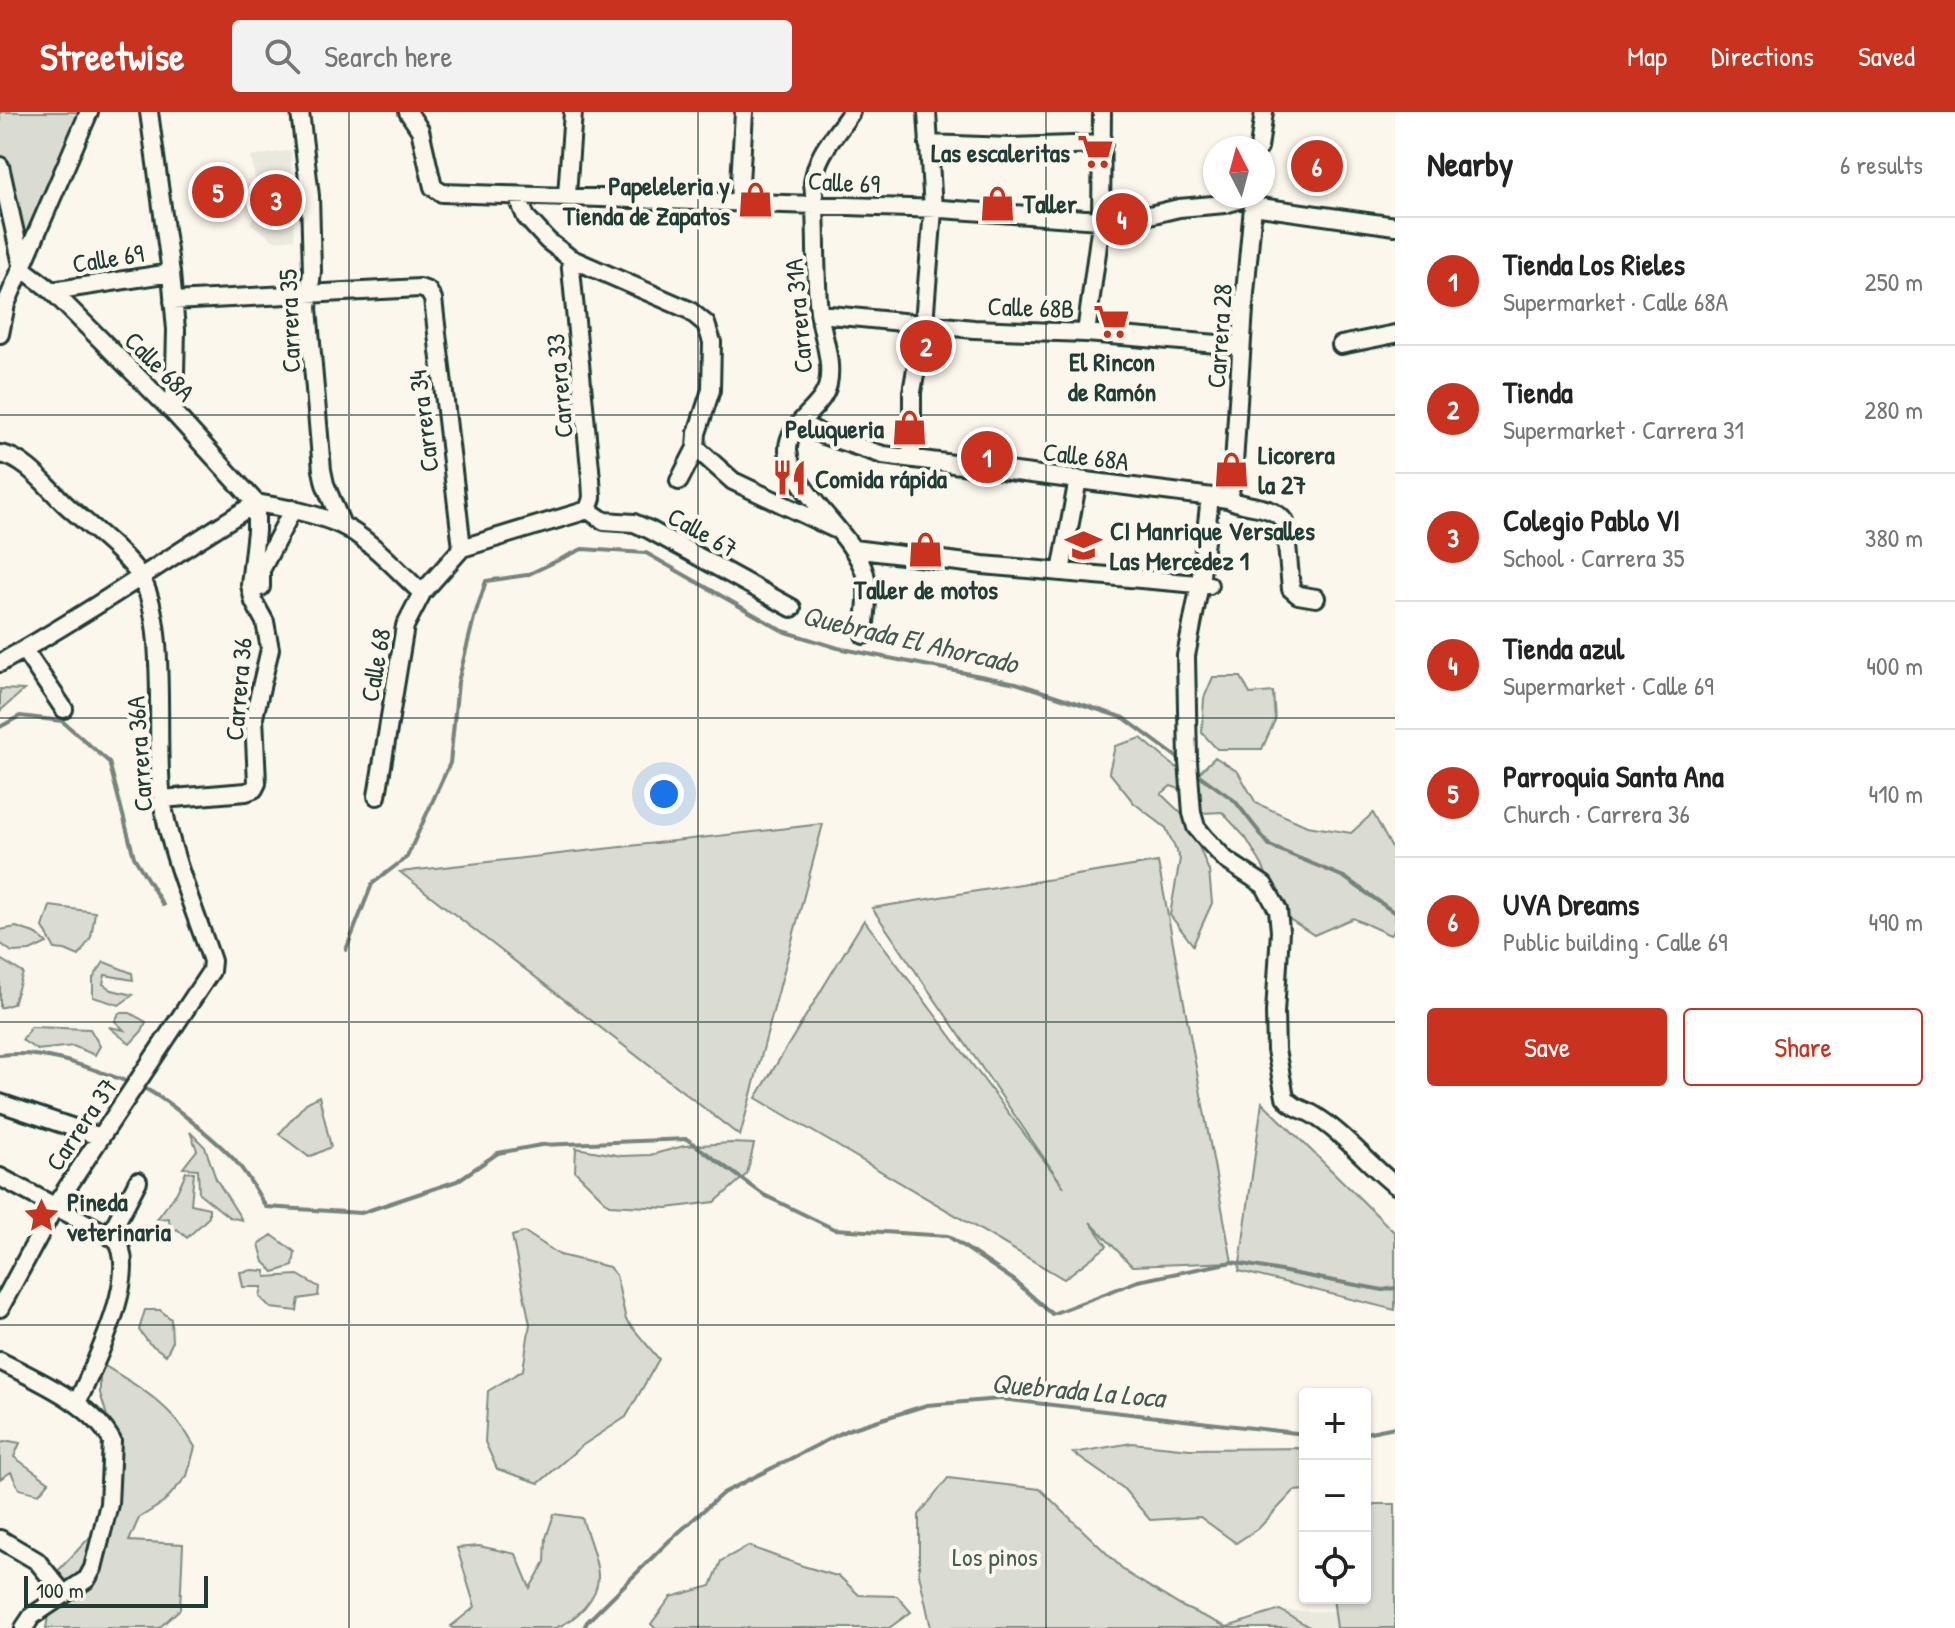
<!DOCTYPE html>
<html lang="en">
<head>
<meta charset="utf-8">
<style>
  :root { --surface:#fff; --page:#f2f2f2; --text:#222; --muted:#767676; --line:#e0e0e0; --accent:#c8321e }
  body { margin:0; font-family:"Patrick Hand",sans-serif; background:var(--page); color:var(--text) }
  .controls { position:absolute; right:24px; bottom:24px; display:grid; overflow:hidden; border-radius:8px; box-shadow:0 2px 6px #0004 }
  .controls button { width:72px; height:72px; display:grid; place-items:center; padding:0; border:0; border-bottom:2px solid var(--line); background:var(--surface); color:var(--text); font:40px sans-serif }
  .compass { position:absolute; left:1203px; top:24px; width:72px; height:72px; border-radius:50%; background:var(--surface); box-shadow:0 2px 6px #0004; rotate:354deg }
  .scale { position:absolute; left:24px; bottom:20px; width:184px; box-sizing:border-box; padding-left:8px; border:4px solid #1f3d34; border-top:0; font-size:22px; line-height:28px; white-space:nowrap; color:#1f3d34; -webkit-text-stroke:6px #fbf7ec; paint-order:stroke }
  .you { position:absolute; left:664px; top:682px; width:28px; height:28px; margin:-20px; border:6px solid #fff; border-radius:50%; background:#1a73e8; box-shadow:0 0 0 12px #1a73e833 }
  .badge { display:grid; place-items:center; width:52px; height:52px; border-radius:50%; background:var(--accent); color:#fff; font-size:26px; font-weight:700 }
  .pin { position:absolute; translate:-50% -50%; border:4px solid #fff; box-shadow:0 2px 8px #0006 }
  .list { margin:0; padding:0; list-style:none }
  h2 { display:flex; justify-content:space-between; align-items:center; height:104px; margin:0; padding:0 32px; font-size:34px }
  h2 small { font-size:26px; font-weight:400; color:var(--muted) }
  .list li { display:grid; grid-template-columns:52px 1fr auto; gap:24px; align-items:center; box-sizing:border-box; height:128px; padding:0 32px; border-top:2px solid var(--line) }
  .list b { display:block; font-size:30px; white-space:nowrap }
  .list p { margin:0; font-size:26px; white-space:nowrap; color:var(--muted) }
  .list em { font-size:26px; font-style:normal; color:var(--muted) }
  .actions { display:flex; gap:16px; padding:24px 32px }
  .actions a { flex:1; padding:18px 0; border:2px solid var(--accent); border-radius:8px; text-align:center; font-size:28px; color:var(--accent) }
  .actions .main { background:var(--accent); color:#fff }
  .icon { flex:none; width:44px; height:44px; fill:none; stroke:currentColor; stroke-width:2; stroke-linecap:round; stroke-linejoin:round }
  .map { position:relative; flex:none; width:1395px; height:1516px; overflow:hidden }
  header { display:flex; align-items:center; gap:48px; box-sizing:border-box; height:112px; padding:0 40px; background:var(--accent); color:#fff }
  header strong { font-size:38px }
  nav { display:flex; gap:44px; margin-inline-start:auto; font-size:28px }
  .search { width:560px; height:72px; background:var(--page); display:flex; align-items:center; gap:20px; box-sizing:border-box; padding:0 28px; border-radius:8px; color:var(--muted); font-size:30px }
  main { display:flex }
  aside { flex:1; background:var(--surface) }
  .map>svg:first-child { display:block }
  .built { fill:#eae9de }
  .green { fill:#dbdcd1; stroke:#7d8c82; stroke-width:2 }
  .lines { fill:none; stroke-linecap:round; stroke-linejoin:round }
  .stream { stroke:#74847b; stroke-width:4 }
  .minor-casing { stroke:#1f3d34; stroke-width:22 }
  .minor { stroke:#fbf7ec; stroke-width:16 }
  .grid { fill:none; stroke:#1f3d34; stroke-width:2; stroke-opacity:0.55 }
  .labels { text-anchor:middle; dominant-baseline:central; stroke-width:8; stroke-linejoin:round; paint-order:stroke }
  .poi-label { font-size:26px; font-weight:bold; fill:#1f3d34; stroke:#fbf7ec; text-anchor:start }
  .street-label { font-size:26px; fill:#1f3d34; stroke:#fbf7ec }
  .park-label { font-size:26px; fill:#455d53; stroke:#fbf7ec }
  .water-label { font-size:28px; font-style:italic; fill:#425b52; stroke:#fbf7ec }
</style>
</head>
<body>
<header>
<strong>Streetwise</strong>
<div class="search"><svg class="icon" aria-label="search" viewBox="0 0 24 24"><circle cx="10" cy="10" r="6"/><path d="M15 15l6 6"/></svg>Search here</div>
<nav><a>Map</a><a>Directions</a><a>Saved</a></nav>
</header>
<main>
<div class="map">
<svg width="1395" height="1516" viewBox="0 0 1395 1516">
  <rect width="100%" height="100%" fill="#fbf7ec"/>
  <filter id="ink" filterUnits="userSpaceOnUse"><feTurbulence type="fractalNoise" baseFrequency=".0125" numOctaves="2"/><feDisplacementMap in="SourceGraphic" scale="16" xChannelSelector="R" yChannelSelector="G"/><feConvolveMatrix kernelMatrix="1 2 1 2 8 2 1 2 1" color-interpolation-filters="sRGB"/></filter>
  <g filter="url(#ink)">
    <!-- built -->
    <path class="built" d="M291,38L294,127L275,129L250,111L260,94L251,45Z
      M1280,1499H1350L1360,1516H1282Z"/>
    <!-- green -->
    <path class="green" d="M0,0H83L46,103L22,126L0,48Z
      M1213,565H1241L1250,582L1273,580L1275,608L1262,637H1217L1202,621L1204,586Z
      M0,577L24,578L0,599Z
      M1141,626L1173,653L1194,666L1215,645L1238,660L1256,691L1307,714L1351,721L1373,701L1395,742V818L1390,823L1353,806L1314,823L1285,804L1262,753L1246,726L1222,700L1202,701L1196,683L1171,674L1161,682L1188,708L1209,759L1212,791L1193,833L1170,803L1180,747L1166,716L1134,691L1109,660L1115,634Z
      M823,712L740,1024L400,760Z
      M1158,750L1232,1150L1132,1154L1090,1110L1107,1134L1064,1167L756,986L864,808L1064,1075L872,796Z
      M50,794L95,800L91,825L79,844L65,838L55,837L43,815Z
      M16,815L37,822L47,831L30,839L12,840L0,831V818Z
      M0,847L23,861L13,892L0,896Z
      M104,850L132,861L133,868L105,863L103,872L112,878L133,883L119,893L93,885V866Z
      M119,901H130L146,910L142,919L130,932L109,915L124,918L115,909Z
      M31,915L90,917L100,934L95,943L73,934L37,938L22,928Z
      M319,984L331,1035L309,1045L279,1022L306,991Z
      M1262,990L1395,1121V1198L1239,1159Z
      M190,1020L205,1035L216,1067L242,1108L229,1105L199,1081L198,1057L183,1056L197,1038Z
      M731,1031L754,1032L747,1062L715,1090L667,1096L609,1093L575,1059L576,1036L622,1044L650,1043L684,1034Z
      M186,1060H194L191,1092L209,1096V1105L187,1126L177,1117L170,1120L169,1106L157,1107L177,1080Z
      M525,1120L560,1143L609,1155L616,1163L626,1208L659,1247L626,1305L580,1335L539,1371L497,1357L485,1330L488,1279L523,1258L530,1212L512,1124Z
      M272,1123L295,1140L293,1154L274,1160L264,1150L259,1132Z
      M253,1158L265,1159L266,1165L298,1163L319,1175L318,1184L299,1187L297,1199L271,1196L260,1185L262,1175H243L240,1160Z
      M145,1198H160L171,1207L172,1231L166,1243L149,1231L139,1218Z
      M100,1251C140,1275 172,1293 195,1335L187,1364L163,1391L139,1406L129,1429L183,1432L180,1497L159,1516H46L55,1462L91,1424L101,1390L117,1356L111,1317L100,1281Z
      M9,1329L20,1331L14,1345L49,1370L39,1382L19,1377L11,1360L0,1367V1331Z
      M1132,1331L1190,1337L1305,1336V1378L1294,1379L1260,1415L1236,1431L1200,1405L1150,1408L1123,1376L1073,1341Z
      M948,1366L1040,1377L1127,1461L1181,1494L1227,1515L1280,1498L1311,1516H931L919,1462V1403Z
      M1375,1392H1395V1516H1337L1333,1486H1365V1395Z
      M554,1402L582,1406C587,1423 597,1445 598,1463C599,1486 575,1509 555,1516H453L451,1514L475,1495L457,1436L479,1434L516,1442L530,1476L545,1450L546,1426Z
      M748,1434L803,1454L840,1465L859,1483L897,1484L911,1500L889,1516H655L651,1512L671,1485L711,1474L721,1449Z"/>
    <g class="lines">
      <!-- stream -->
      <path class="stream" d="M0,615L20,604L62,609L109,650L134,745L163,793
        M1195,660L1235,689L1270,734L1344,765L1395,801
        M346,838L372,772L407,745L450,651L458,570L474,506L486,469L527,463L582,437L646,441L783,519L838,536L1016,571L1124,606L1182,649
        M0,943C45,937 90,956 131,971
        M139,974C162,982 222,1033 238,1052C249,1065 257,1081 266,1095L361,1101L457,1069L498,1041L541,1033L687,1027L764,1083L834,1117L948,1124L1015,1169L1052,1202L1138,1169L1232,1150L1383,1178L1395,1176
        M1365,1321L1395,1315
        M584,1516L587,1510L669,1429L723,1381L847,1318L927,1293L1000,1287L1305,1322"/>
      <defs>
        <path id="minor" d="M149,0L171,161L176,218L174,301
          M300,0L310,84L312,159L308,196L322,358L325,372L342,413
          M408,0L420,18L433,75L442,81L941,97L1100,108L1137,106L1179,96L1225,92L1251,84
          M851,0C835,25 817,40 813,71C818,113 814,156 819,199C822,223 833,248 828,272C823,297 787,311 788,338C791,380 853,420 865,462C870,481 865,503 864,523
          M928,32L1010,35L1103,32
          M1259,36L1264,0
          M0,54L23,157
          M567,83L573,0
          M517,84L526,105L548,129L570,146L689,198L706,212L712,230L711,278L697,321L696,336L679,369
          M739,89L744,0
          M1253,94L1395,114
          M570,146L591,367L592,386L588,398
          M23,157L52,179L174,301L256,391
          M52,179L171,161
          M173,189L420,176L428,179L433,187L462,436
          M820,202L974,217L1086,221L1241,234
          M1086,221L1101,111L1102,0
          M0,222L6,192L89,0
          M1341,233L1395,222
          M801,311L823,323L883,343L1228,387L1233,367L1245,181L1254,84
          M696,336L733,369L835,417
          M0,342C25,345 49,377 66,393C88,413 125,441 140,464C169,510 154,629 162,687C169,738 195,799 212,849L211,859L55,1094L0,1196
          M912,346V280L924,211L933,98L927,0
          M1210,385L1200,472L1186,544L1188,649L1192,701L1196,715L1205,726L1226,748L1264,773L1278,798L1280,819L1275,901L1276,938L1285,985C1292,995 1302,997 1312,1002C1343,1020 1367,1051 1395,1073
          M1228,387C1247,397 1271,391 1285,410L1291,477L1298,483L1316,486
          M256,391C285,396 315,401 341,413C369,426 399,460 422,481
          M588,398L604,409L634,411L650,418L792,496
          M853,437L983,453L1209,473
          M1061,460L1078,367
          M261,475V458L293,397
          M24,538L64,597
          M0,551C88,502 171,444 256,391
          M377,684L405,514L422,481L462,436L588,398
          M162,687L246,680L254,677L257,671L254,605L270,537L265,510L254,490L250,473L256,419V391
          M0,991L101,1025
          M0,1065L116,1127C141,1162 93,1255 77,1291
          M109,1124L138,1069
          M0,1249C36,1268 92,1291 112,1329L109,1392L93,1456L87,1467L32,1504L24,1516
          M0,1427L37,1449L63,1481"/>
      </defs>
      <!-- minor casing -->
      <use href="#minor" class="minor-casing"/>
      <!-- minor -->
      <use href="#minor" class="minor"/>
    </g>
  </g>
  <!-- grid -->
  <path class="grid" d="M349,0V1516M698,0V1516M1046,0V1516M0,303H1395M0,606H1395M0,910H1395M0,1213H1395"/>
  <!-- icons -->
  <defs>
    <symbol id="supermarket-bare" viewBox="-9 -9 18 18"><path d="M-6-5.5h2.5l.6 2H6L4.5 2H-2.5L-4.4-4H-6ZM-1.5 3.2a1.3 1.3 0 1 0 .1 0ZM3 3.2a1.3 1.3 0 1 0 .1 0Z" fill="#c8321e" stroke="#fbf7ec" stroke-width="2.5" paint-order="stroke"/></symbol>
    <symbol id="shop-bare" viewBox="-9 -9 18 18"><path d="M-5-2.5h2.3a2.7 3.5 0 0 1 5.4 0H5L5.5 6h-11ZM-1.5-2.5h3a1.5 2.3 0 0 0-3 0Z" fill="#c8321e" stroke="#fbf7ec" stroke-width="2.5" paint-order="stroke"/></symbol>
    <symbol id="restaurant-bare" viewBox="-9 -9 18 18"><path d="M-5-6h1v4h1v-4h1v4h1v-4h1v5L-1.5 .5V6h-2V.5L-5-1ZM5-6V6H3V1.5H1.5Q1.5-4 5-6Z" fill="#c8321e" stroke="#fbf7ec" stroke-width="2.5" paint-order="stroke"/></symbol>
    <symbol id="school-bare" viewBox="-9 -9 18 18"><path d="M0-5L7-2L0 1L-7-2ZM-4 1L0 2.5L4 1V4Q0 6-4 4Z" fill="#c8321e" stroke="#fbf7ec" stroke-width="2.5" paint-order="stroke"/></symbol>
    <symbol id="sight-bare" viewBox="-9 -9 18 18"><path d="M0-6L1.8-2.2L6-1.7L2.9 1.2L3.7 5.4L0 3.3L-3.7 5.4L-2.9 1.2L-6-1.7L-1.8-2.2Z" fill="#c8321e" stroke="#fbf7ec" stroke-width="2.5" paint-order="stroke"/></symbol>
  </defs>
  <g fill-rule="evenodd">
    <use href="#supermarket-bare" x="1070" y="14" width="51" height="51"/>
    <use href="#shop-bare" x="730" y="62" width="51" height="51"/>
    <use href="#shop-bare" x="972" y="66" width="51" height="51"/>
    <use href="#supermarket-bare" x="1086" y="184" width="51" height="51"/>
    <use href="#shop-bare" x="884" y="290" width="51" height="51"/>
    <use href="#shop-bare" x="1206" y="332" width="51" height="51"/>
    <use href="#restaurant-bare" x="764" y="340" width="51" height="51"/>
    <use href="#school-bare" x="1058" y="408" width="51" height="51"/>
    <use href="#shop-bare" x="900" y="412" width="51" height="51"/>
    <use href="#sight-bare" x="16" y="1078" width="51" height="51"/>
  </g>
  <g class="labels">
    <!-- poi labels -->
    <g class="poi-label">
      <text x="1070" y="40" text-anchor="end">Las escaleritas</text>
      <text x="730" y="73" text-anchor="end">Papeleleria y<tspan x="730" dy="30">Tienda de Zapatos</tspan></text>
      <text x="1023" y="91">Taller</text>
      <text x="1112" y="249" text-anchor="middle">El Rincon<tspan x="1112" dy="30">de Ramón</tspan></text>
      <text x="884" y="316" text-anchor="end">Peluqueria</text>
      <text x="1258" y="342">Licorera<tspan x="1258" dy="30">la 27</tspan></text>
      <text x="815" y="366">Comida rápida</text>
      <text x="1110" y="418">CI Manrique Versalles<tspan x="1110" dy="30">Las Mercedez 1</tspan></text>
      <text x="926" y="477" text-anchor="middle">Taller de motos</text>
      <text x="67" y="1089">Pineda<tspan x="67" dy="30">veterinaria</tspan></text>
    </g>
    <!-- street labels -->
    <g class="street-label">
      <text transform="translate(844 70) rotate(3)">Calle 69</text>
      <text transform="translate(108 146) rotate(-9)">Calle 69</text>
      <text transform="translate(1031 195) rotate(2)">Calle 68B</text>
      <text transform="translate(798 204) rotate(-95)">Carrera 31A</text>
      <text transform="translate(289 209) rotate(-92)">Carrera 35</text>
      <text transform="translate(1219 224) rotate(-86)">Carrera 28</text>
      <text transform="translate(160 254) rotate(45)">Calle 68A</text>
      <text transform="translate(559 274) rotate(-95)">Carrera 33</text>
      <text transform="translate(423 309) rotate(-97)">Carrera 34</text>
      <text transform="translate(1086 344) rotate(7)">Calle 68A</text>
      <text transform="translate(703 420) rotate(29)">Calle 67</text>
      <text transform="translate(375 553) rotate(-80)">Calle 68</text>
      <text transform="translate(238 577) rotate(-85)">Carrera 36</text>
      <text transform="translate(139 642) rotate(-94)">Carrera 36A</text>
      <text transform="translate(81 1012) rotate(-56)">Carrera 37</text>
    </g>
    <!-- park labels -->
    <g class="park-label">
      <text x="995" y="1444">Los pinos</text>
    </g>
    <!-- water labels -->
    <g class="water-label">
      <text transform="translate(910 527) rotate(13)">Quebrada El Ahorcado</text>
      <text transform="translate(1078 1278) rotate(5)">Quebrada La Loca</text>
    </g>
  </g>
</svg>
<div class="controls">
<button>+</button>
<button>−</button>
<button><svg class="icon" aria-label="locate" viewBox="0 0 24 24"><circle cx="12" cy="12" r="6"/><path d="M12 2v4M12 18v4M2 12h4M18 12h4"/></svg></button>
</div>
<svg class="compass" viewBox="-18 -18 36 36"><path d="M0-13l5 13h-10z" fill="#e53935"/><path d="M0 13l5-13h-10z" fill="#767676"/></svg>
<div class="scale">100 m</div>
<div class="you"></div>
<div class="pin badge" style="left:987px;top:345px">1</div>
<div class="pin badge" style="left:926px;top:234px">2</div>
<div class="pin badge" style="left:276px;top:88px">3</div>
<div class="pin badge" style="left:1122px;top:107px">4</div>
<div class="pin badge" style="left:218px;top:80px">5</div>
<div class="pin badge" style="left:1317px;top:54px">6</div>
</div>
<aside>
<h2>Nearby<small>6 results</small></h2>
<ul class="list">
<li><span class="badge">1</span><div><b>Tienda Los Rieles</b><p>Supermarket · Calle 68A</p></div><em>250 m</em></li>
<li><span class="badge">2</span><div><b>Tienda</b><p>Supermarket · Carrera 31</p></div><em>280 m</em></li>
<li><span class="badge">3</span><div><b>Colegio Pablo VI</b><p>School · Carrera 35</p></div><em>380 m</em></li>
<li><span class="badge">4</span><div><b>Tienda azul</b><p>Supermarket · Calle 69</p></div><em>400 m</em></li>
<li><span class="badge">5</span><div><b>Parroquia Santa Ana</b><p>Church · Carrera 36</p></div><em>410 m</em></li>
<li><span class="badge">6</span><div><b>UVA Dreams</b><p>Public building · Calle 69</p></div><em>490 m</em></li>
</ul>
<div class="actions"><a class="main">Save</a><a>Share</a></div>
</aside>
</main>
</body>
</html>
